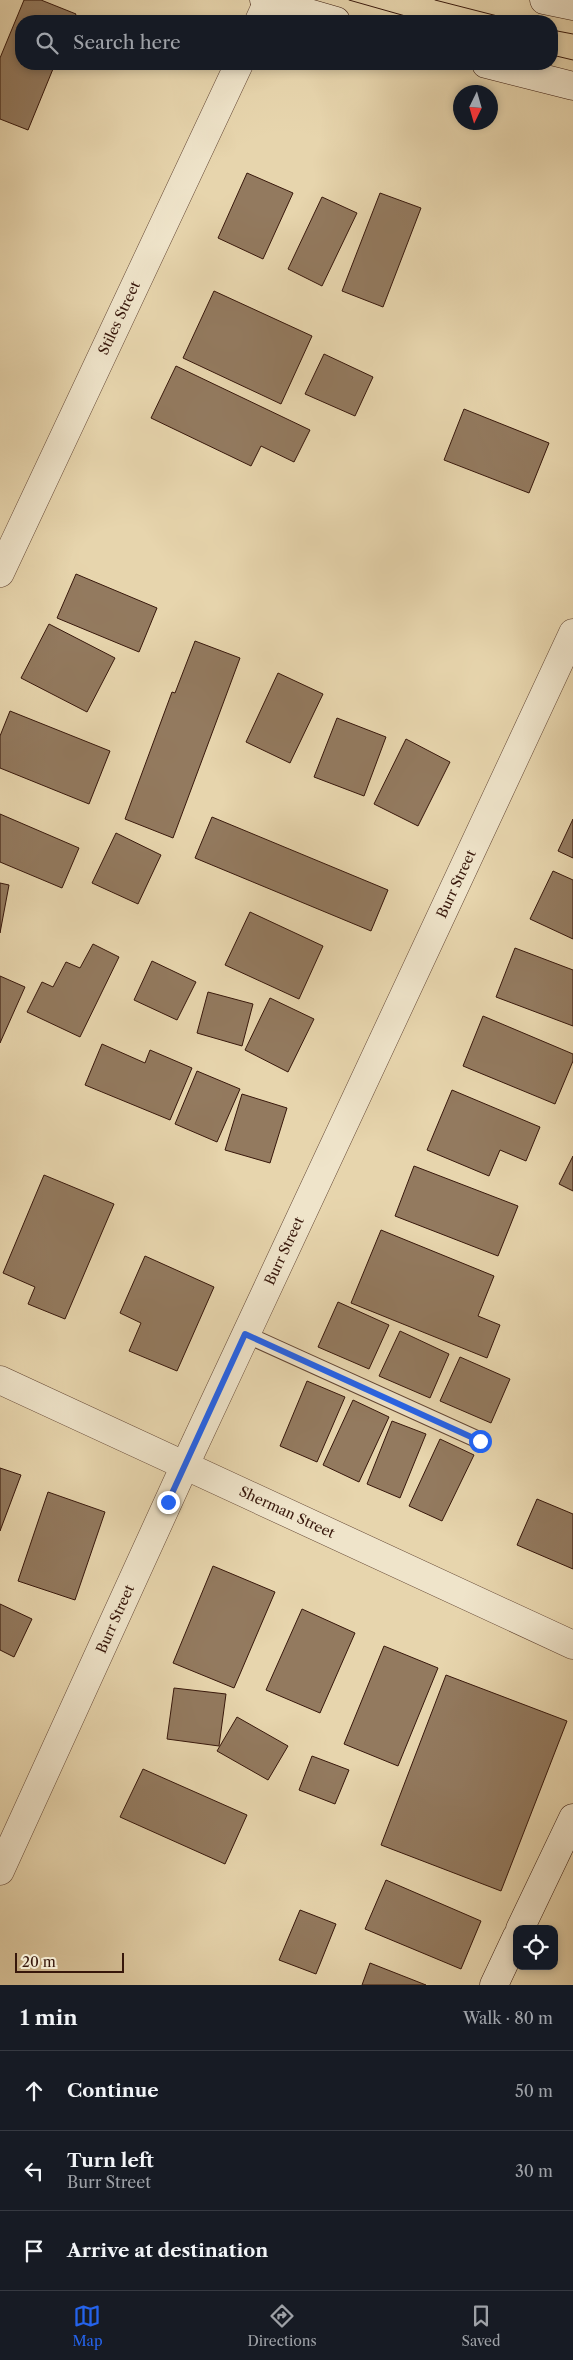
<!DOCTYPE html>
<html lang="en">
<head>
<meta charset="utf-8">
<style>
  :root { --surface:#171b24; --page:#242831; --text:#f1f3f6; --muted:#9ea1a6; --line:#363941; --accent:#2563eb }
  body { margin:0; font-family:"Libre Caslon Text",serif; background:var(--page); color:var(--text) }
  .controls { position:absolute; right:15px; bottom:15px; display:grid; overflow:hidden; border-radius:10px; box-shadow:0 2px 8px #0003 }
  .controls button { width:45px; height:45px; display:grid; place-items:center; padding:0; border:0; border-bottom:1px solid var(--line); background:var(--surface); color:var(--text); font:25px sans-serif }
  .compass { position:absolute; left:453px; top:85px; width:45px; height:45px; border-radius:50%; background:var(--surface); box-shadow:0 2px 8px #0003; rotate:185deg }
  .scale { position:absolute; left:15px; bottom:12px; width:109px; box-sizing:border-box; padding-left:5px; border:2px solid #37170b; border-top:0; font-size:14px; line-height:18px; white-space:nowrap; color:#37170b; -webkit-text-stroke:4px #efe4ca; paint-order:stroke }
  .stop { position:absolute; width:15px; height:15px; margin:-11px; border:4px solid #2563eb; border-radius:50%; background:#fff }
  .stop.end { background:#2563eb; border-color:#fff; box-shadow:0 1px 5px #0008 }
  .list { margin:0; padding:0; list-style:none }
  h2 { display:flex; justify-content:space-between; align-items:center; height:65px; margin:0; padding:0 20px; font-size:21px }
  h2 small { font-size:16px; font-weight:400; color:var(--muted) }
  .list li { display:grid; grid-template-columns:32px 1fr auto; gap:15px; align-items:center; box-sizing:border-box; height:80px; padding:0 20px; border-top:1px solid var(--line) }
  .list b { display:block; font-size:19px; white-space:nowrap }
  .list p { margin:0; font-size:16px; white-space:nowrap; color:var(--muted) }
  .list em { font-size:16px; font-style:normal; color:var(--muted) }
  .icon { flex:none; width:28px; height:28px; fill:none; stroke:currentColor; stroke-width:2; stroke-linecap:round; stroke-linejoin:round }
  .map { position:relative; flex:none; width:573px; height:1985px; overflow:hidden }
  .search { position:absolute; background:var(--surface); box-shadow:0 2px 8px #0003; left:15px; right:15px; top:15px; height:55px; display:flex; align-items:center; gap:12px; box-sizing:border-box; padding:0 18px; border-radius:20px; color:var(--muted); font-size:19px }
  .sheet { height:305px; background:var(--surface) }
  nav { display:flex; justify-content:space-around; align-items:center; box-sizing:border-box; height:70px; border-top:1px solid var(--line); background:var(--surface); font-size:14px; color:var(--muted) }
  nav a { display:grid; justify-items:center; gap:2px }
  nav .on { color:var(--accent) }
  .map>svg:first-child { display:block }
  .building { fill:#937a5f; stroke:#37170b }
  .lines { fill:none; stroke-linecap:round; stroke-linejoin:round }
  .lane-casing { stroke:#634634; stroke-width:18 }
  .street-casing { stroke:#634634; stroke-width:29 }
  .secondary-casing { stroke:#37170b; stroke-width:29 }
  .lane { stroke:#efe4ca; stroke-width:16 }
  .street { stroke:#efe4ca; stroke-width:28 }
  .secondary { stroke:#efe4ca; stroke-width:28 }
  .tram { stroke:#37170b; stroke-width:1 }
  .route { stroke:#2563eb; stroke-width:6 }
  .labels { text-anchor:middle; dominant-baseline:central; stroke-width:4; stroke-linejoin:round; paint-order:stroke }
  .street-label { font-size:14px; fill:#37170b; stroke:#efe4ca }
</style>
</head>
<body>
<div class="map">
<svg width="573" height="1985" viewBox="0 0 573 1985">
  <rect width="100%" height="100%" fill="#e7d5ad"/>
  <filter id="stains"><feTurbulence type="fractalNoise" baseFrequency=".004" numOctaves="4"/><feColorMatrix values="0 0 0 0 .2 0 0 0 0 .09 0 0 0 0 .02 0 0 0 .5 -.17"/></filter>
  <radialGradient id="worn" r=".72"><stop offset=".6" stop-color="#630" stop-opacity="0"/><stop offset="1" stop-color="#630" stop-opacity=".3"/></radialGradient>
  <!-- building -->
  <path class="building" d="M24,0H41L76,14L73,21H21V64H55L28,130L0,119V58Z
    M247,173L293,193L263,259L218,238Z
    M380,193L421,208L383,307L342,291Z
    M322,197L357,213L322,286L288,269Z
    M214,291L312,336L281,404L183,358Z
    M324,354L373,377L355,416L305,394Z
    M176,366L310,430L294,462L261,446L251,466L151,418Z
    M464,409L549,443L529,493L444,460Z
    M76,574L157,608L139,652L57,618Z
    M49,624L115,658L87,712L21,678Z
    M195,641L240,658L173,838L125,819L172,692L175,693Z
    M278,673L323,694L290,763L246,742Z
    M10,711L110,751L89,804L0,768V736Z
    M337,718L386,737L364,796L314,777Z
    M406,739L450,762L418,826L374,804Z
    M0,814L79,848L62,888L0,862Z
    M212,817L388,890L371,931L195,858Z
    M573,819V858L558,851Z
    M116,833L161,855L138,904L92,883Z
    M553,871L573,880V939L530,919Z
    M0,883L9,885L0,933Z
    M250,912L323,946L299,999L225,965Z
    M93,944L119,957L80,1037L27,1012L42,982L53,987L66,962L80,968Z
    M515,948L573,970V1026L496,997Z
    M152,961L196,982L177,1020L134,1000Z
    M0,976L25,987L0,1043Z
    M208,992L253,1004L242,1046L197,1033Z
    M270,998L314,1019L288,1072L245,1050Z
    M483,1016L573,1054V1061L555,1104L463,1066Z
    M102,1044L145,1063L150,1050L192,1068L170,1120L85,1085Z
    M197,1071L240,1089L217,1142L175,1124Z
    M452,1090L540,1127L526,1161L500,1150L489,1176L427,1150Z
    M242,1094L287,1108L270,1163L225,1150Z
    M573,1156V1191L559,1184Z
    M414,1166L518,1206L498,1256L395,1216Z
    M44,1175L114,1204L65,1319L28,1304L35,1287L3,1273Z
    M381,1230L494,1276L478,1316L500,1325L487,1358L351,1303Z
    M145,1256L214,1287L177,1371L129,1351L141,1323L120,1313Z
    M338,1302L389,1325L369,1369L318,1347Z
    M400,1331L449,1354L430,1398L379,1376Z
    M460,1357L510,1379L491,1423L440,1401Z
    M307,1381L345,1397L317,1462L280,1446Z
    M353,1400L389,1417L359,1482L323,1465Z
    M392,1421L426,1434L400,1498L367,1484Z
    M440,1439L474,1455L442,1521L409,1506Z
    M0,1468L21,1475L0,1531Z
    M48,1492L105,1512L75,1600L18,1581Z
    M537,1499L573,1514V1569L517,1545Z
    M213,1566L275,1592L234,1688L173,1663Z
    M0,1604L32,1619L14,1657L0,1650Z
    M302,1609L355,1633L320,1713L266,1690Z
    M384,1646L438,1668L398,1766L344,1744Z
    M446,1675L567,1721L501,1891L381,1845Z
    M174,1688L226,1694L219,1746L167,1739Z
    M237,1717L288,1746L268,1780L217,1751Z
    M312,1756L349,1770L335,1804L299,1790Z
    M143,1769L247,1815L225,1864L120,1817Z
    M386,1880L481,1921L461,1969L365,1929Z
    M300,1910L336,1924L316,1974L279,1960Z
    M370,1963L426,1985H362Z"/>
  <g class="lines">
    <defs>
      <path id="lane" d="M245,1334L481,1441"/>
      <path id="street" d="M259,21L268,1
        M0,573L239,64
        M0,1380L573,1645
        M0,1871L185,1465L573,633"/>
      <path id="secondary" d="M264,0L336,21
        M544,0L573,6
        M486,64L573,86
        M520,1929L573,1818
        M494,1985L517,1936"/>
    </defs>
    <!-- lane casing -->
    <use href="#lane" class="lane-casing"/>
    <!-- street casing -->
    <use href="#street" class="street-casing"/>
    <!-- secondary casing -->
    <use href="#secondary" class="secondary-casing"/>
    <!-- lane -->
    <use href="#lane" class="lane"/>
    <!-- street -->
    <use href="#street" class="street"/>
    <!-- secondary -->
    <use href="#secondary" class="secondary"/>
    <!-- tram -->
    <path class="tram" d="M349,0L423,21
      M435,0L517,21
      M552,30L573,34
      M552,55L573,60"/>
  </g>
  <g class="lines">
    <!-- route -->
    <path class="route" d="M168,1502L245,1334L480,1441"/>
  </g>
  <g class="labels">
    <!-- street labels -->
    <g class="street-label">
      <text transform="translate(119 318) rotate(-65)">Stiles Street</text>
      <text transform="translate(456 884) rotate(-65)">Burr Street</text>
      <text transform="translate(284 1251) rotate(-65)">Burr Street</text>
      <text transform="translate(287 1512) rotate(25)">Sherman Street</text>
      <text transform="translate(115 1619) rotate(-66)">Burr Street</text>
    </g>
  </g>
  <rect width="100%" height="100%" filter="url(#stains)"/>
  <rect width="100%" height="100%" fill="url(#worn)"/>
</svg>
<div class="controls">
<button><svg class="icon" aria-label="locate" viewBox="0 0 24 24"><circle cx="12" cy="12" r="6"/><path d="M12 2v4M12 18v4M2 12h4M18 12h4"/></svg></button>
</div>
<svg class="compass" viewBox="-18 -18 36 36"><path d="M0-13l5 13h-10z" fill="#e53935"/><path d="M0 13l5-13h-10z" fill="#9ea1a6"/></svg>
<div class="scale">20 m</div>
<div class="stop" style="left:480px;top:1441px"></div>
<div class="stop end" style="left:168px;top:1502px"></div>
<div class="search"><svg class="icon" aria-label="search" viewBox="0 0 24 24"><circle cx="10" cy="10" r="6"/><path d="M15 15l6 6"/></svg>Search here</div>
</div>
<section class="sheet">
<h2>1 min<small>Walk · 80 m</small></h2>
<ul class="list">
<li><svg class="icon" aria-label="ahead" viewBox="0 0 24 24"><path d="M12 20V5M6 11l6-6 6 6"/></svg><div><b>Continue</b></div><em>50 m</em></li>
<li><svg class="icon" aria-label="left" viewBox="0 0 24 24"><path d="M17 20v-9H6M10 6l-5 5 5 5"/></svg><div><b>Turn left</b><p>Burr Street</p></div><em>30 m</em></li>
<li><svg class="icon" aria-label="arrive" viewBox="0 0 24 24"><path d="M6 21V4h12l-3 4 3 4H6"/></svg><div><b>Arrive at destination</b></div></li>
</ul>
</section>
<nav>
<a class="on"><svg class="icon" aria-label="map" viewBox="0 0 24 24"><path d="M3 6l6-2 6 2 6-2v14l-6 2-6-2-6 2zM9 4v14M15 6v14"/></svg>Map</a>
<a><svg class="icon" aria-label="directions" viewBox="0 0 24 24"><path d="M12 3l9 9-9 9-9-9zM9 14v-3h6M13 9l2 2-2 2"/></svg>Directions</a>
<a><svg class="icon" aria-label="saved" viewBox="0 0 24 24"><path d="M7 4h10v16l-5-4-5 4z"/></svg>Saved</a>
</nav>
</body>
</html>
